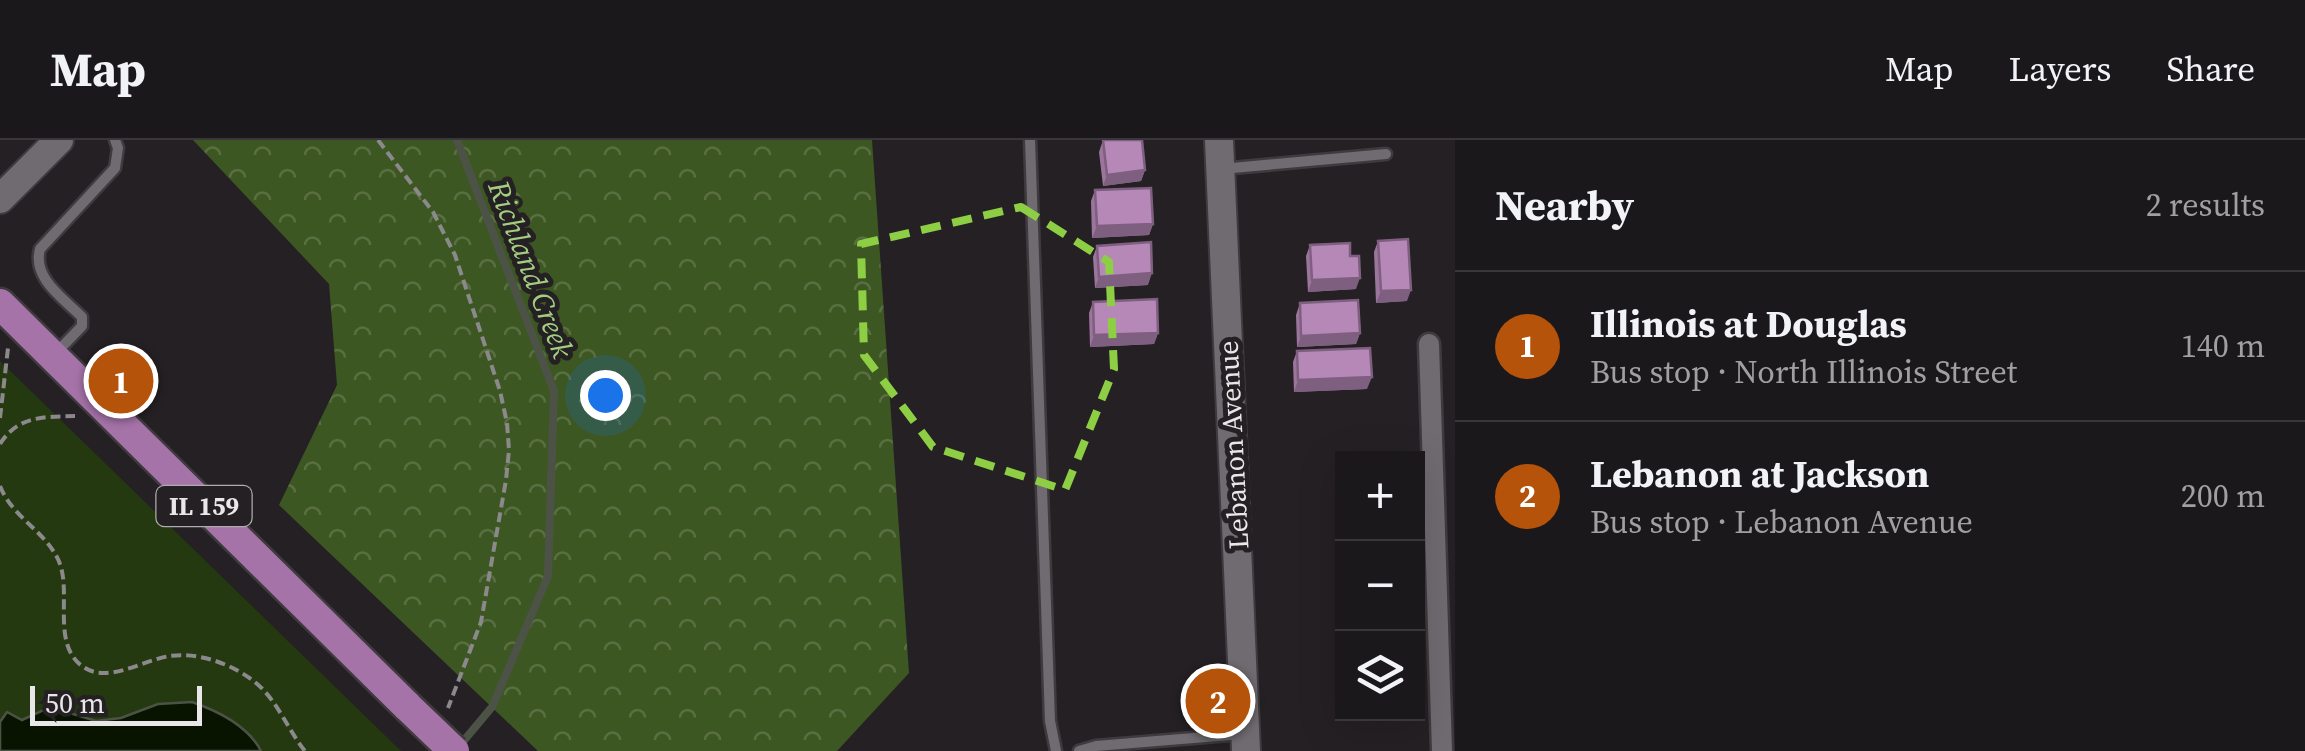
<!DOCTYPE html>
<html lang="en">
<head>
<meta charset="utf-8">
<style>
  :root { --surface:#1b181b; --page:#282528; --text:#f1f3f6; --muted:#a0a0a3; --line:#39373a; --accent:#b45309 }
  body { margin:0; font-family:"Source Serif 4",serif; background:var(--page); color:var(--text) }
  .controls { position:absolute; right:30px; bottom:30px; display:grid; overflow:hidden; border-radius:0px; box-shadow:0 10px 40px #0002 }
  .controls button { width:90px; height:90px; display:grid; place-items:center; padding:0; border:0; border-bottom:2px solid var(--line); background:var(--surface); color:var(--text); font:50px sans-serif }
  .scale { position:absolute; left:30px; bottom:25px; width:172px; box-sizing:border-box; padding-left:10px; border:5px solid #eae7ea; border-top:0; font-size:28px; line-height:35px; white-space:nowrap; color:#eae7ea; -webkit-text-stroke:8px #242024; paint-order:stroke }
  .you { position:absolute; left:605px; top:255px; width:35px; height:35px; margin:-25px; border:8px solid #fff; border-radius:50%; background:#1a73e8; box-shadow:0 0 0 15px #1a73e833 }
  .badge { display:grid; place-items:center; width:65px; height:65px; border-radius:50%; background:var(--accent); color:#fff; font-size:32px; font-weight:700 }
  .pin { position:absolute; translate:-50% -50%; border:5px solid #fff; box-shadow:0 2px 10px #0006 }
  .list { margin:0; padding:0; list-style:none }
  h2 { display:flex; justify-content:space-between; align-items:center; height:130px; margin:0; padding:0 40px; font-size:42px }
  h2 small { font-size:32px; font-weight:400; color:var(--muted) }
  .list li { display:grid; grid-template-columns:65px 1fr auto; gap:30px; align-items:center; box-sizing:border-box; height:150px; padding:0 40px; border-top:2px solid var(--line) }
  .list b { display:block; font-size:38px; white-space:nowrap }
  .list p { margin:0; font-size:32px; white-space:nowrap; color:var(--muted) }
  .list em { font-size:32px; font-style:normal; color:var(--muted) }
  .icon { flex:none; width:55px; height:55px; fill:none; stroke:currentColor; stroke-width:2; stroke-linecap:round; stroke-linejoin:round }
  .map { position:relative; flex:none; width:1455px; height:611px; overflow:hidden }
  header { display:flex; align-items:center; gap:60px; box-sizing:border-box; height:140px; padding:0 50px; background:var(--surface); border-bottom:2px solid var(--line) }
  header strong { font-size:48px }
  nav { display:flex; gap:55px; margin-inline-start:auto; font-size:35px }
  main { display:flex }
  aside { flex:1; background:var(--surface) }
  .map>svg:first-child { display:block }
  .forest { fill:url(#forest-crowns) }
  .park { fill:#253910 }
  .water { fill:#081400; stroke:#4c5346; stroke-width:2.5 }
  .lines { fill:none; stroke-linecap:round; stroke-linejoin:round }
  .stream { stroke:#4c5346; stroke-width:8 }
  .lane-casing { stroke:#3e3a3e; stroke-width:15 }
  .street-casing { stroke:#3e3a3e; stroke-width:25 }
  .secondary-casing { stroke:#3e3a3e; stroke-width:32 }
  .primary-casing { stroke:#3e3a3e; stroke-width:35 }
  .path { stroke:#8c898c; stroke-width:4; stroke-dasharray:10 5; stroke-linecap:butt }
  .lane { stroke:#6f6b70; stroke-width:10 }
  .street { stroke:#6f6b70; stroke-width:20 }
  .secondary { stroke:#6f6b70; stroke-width:28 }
  .primary { stroke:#a673a9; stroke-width:30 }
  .primary-bridge-casing { stroke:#3e3a3e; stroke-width:35; stroke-linecap:butt }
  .primary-bridge { stroke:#a673a9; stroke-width:30 }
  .wall { fill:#9c759d }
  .shaded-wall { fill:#7f5f80 }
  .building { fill:#b588b7; stroke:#7f5f80; stroke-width:2.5 }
  .marked { fill:none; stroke:#8dce44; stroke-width:8; stroke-dasharray:20 12; stroke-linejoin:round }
  .labels { text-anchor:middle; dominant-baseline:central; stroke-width:10; stroke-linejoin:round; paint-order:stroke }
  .shield { fill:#242024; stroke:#afabaf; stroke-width:2.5 }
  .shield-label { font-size:25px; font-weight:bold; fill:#eae7ea }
  .street-label { font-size:28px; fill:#eae7ea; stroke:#242024 }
  .water-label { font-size:30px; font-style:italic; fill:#a4ce7f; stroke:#242024 }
</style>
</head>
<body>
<header>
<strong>Map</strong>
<nav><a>Map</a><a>Layers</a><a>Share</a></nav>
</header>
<main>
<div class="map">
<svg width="1455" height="611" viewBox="0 0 1455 611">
  <defs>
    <pattern id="forest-crowns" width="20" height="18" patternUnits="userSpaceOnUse" patternTransform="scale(2.5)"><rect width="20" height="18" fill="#3d5722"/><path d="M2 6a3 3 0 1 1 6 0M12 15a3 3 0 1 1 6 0" fill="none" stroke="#596f42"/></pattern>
  </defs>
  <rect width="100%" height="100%" fill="#242024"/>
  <!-- forest -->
  <path class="forest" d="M193,0H872L909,533L837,611H538L279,365L337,245L329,144Z"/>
  <!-- park -->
  <path class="park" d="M0,221L401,611H0Z"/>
  <!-- water -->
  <path class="water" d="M192,562C218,571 248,586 261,611H0V582L7,572L22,580L50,567L96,581L121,578L158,564Z"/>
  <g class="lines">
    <!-- stream -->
    <path class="stream" d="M457,0L554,251L548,436L492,567L461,604"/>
    <defs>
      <path id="lane" d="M1030,0L1050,581L1056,611
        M1221,29L1386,14
        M57,212L82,186V177C63,158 32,138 40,109L115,28L118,8L115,0
        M1079,611L1096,606L1242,594"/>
      <path id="street" d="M1429,204L1442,611"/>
      <path id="secondary" d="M1219,0L1246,611
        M0,59L59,0"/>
      <path id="primary" d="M0,164L408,567"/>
    </defs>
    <!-- lane casing -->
    <use href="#lane" class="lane-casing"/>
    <!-- street casing -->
    <use href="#street" class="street-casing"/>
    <!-- secondary casing -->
    <use href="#secondary" class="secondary-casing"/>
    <!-- primary casing -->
    <use href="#primary" class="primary-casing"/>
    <!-- path -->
    <path class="path" d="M378,0L433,72L455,115L500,251L507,283L509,310L506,340L481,482L448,568
      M0,278L8,208
      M0,304C18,275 45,277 75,276
      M0,346C13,379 48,392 60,424C71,455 52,504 82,526C107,545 142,520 170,516C199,512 233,524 256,543C277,560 288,590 305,611"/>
    <!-- lane -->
    <use href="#lane" class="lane"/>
    <!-- street -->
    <use href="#street" class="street"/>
    <!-- secondary -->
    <use href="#secondary" class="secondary"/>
    <!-- primary -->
    <use href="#primary" class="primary"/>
    <defs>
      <path id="primary-bridge" d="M408,567L454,611"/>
    </defs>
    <!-- primary-bridge casing -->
    <use href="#primary-bridge" class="primary-bridge-casing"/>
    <!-- primary-bridge -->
    <use href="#primary-bridge" class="primary-bridge"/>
  </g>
  <!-- wall -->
  <path class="wall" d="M1103,0L1145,30L1141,41L1103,46L1099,12Z
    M1095,50L1153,84L1149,95L1092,98L1091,61Z
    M1378,101L1407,161L1376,163L1374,112Z
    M1310,105L1350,116L1356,149L1308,152L1306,116Z
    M1097,106L1148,145L1095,148L1093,117Z
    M1093,162L1158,193L1154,204L1090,207L1089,173Z
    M1300,163L1360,193L1356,204L1297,207L1296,175Z
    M1297,211L1367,249L1294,252L1293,222Z"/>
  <!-- shaded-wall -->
  <path class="shaded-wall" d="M1145,30L1141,41L1103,46L1107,35Z
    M1153,84L1149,95L1092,98L1097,86Z
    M1152,133L1148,145L1095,148L1099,137Z
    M1360,138L1356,149L1308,152L1312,140Z
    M1411,150L1407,161L1376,163L1381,151Z
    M1158,193L1154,204L1090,207L1094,195Z
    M1360,193L1356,204L1297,207L1301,196Z
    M1372,237L1367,249L1294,252L1298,240Z"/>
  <!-- building -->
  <path class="building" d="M1103,0H1142L1145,30L1107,35Z
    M1151,48L1153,84L1097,86L1095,50Z
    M1408,99L1411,150L1381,151L1378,101Z
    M1151,102L1152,133L1099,137L1097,106Z
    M1350,103V116H1359L1360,138L1312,140L1310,105Z
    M1157,159L1158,193L1094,195L1093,162Z
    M1358,160L1360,193L1301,196L1300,163Z
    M1370,208L1372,237L1298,240L1297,211Z"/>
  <!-- marked area -->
  <path class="marked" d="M1021,67L1109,122L1114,229L1065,350L933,307L864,215L861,104Z"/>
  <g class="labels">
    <!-- shield labels -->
    <rect class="shield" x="156.5" y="346" width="95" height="40" rx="8"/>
    <g class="shield-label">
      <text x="204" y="366">IL 159</text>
    </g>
    <!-- street labels -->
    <g class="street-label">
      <text transform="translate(1233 305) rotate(-93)">Lebanon Avenue</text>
    </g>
    <!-- water labels -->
    <g class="water-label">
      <text transform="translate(531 129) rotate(69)">Richland Creek</text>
    </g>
  </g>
</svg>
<div class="controls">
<button>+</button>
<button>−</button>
<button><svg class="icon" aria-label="layers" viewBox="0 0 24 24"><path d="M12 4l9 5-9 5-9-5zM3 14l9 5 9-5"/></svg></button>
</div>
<div class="scale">50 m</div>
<div class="you"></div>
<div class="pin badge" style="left:121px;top:241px">1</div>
<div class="pin badge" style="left:1218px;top:561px">2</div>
</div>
<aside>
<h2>Nearby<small>2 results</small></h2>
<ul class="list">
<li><span class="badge">1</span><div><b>Illinois at Douglas</b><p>Bus stop · North Illinois Street</p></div><em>140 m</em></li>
<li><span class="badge">2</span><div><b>Lebanon at Jackson</b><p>Bus stop · Lebanon Avenue</p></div><em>200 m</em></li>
</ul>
</aside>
</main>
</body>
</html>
